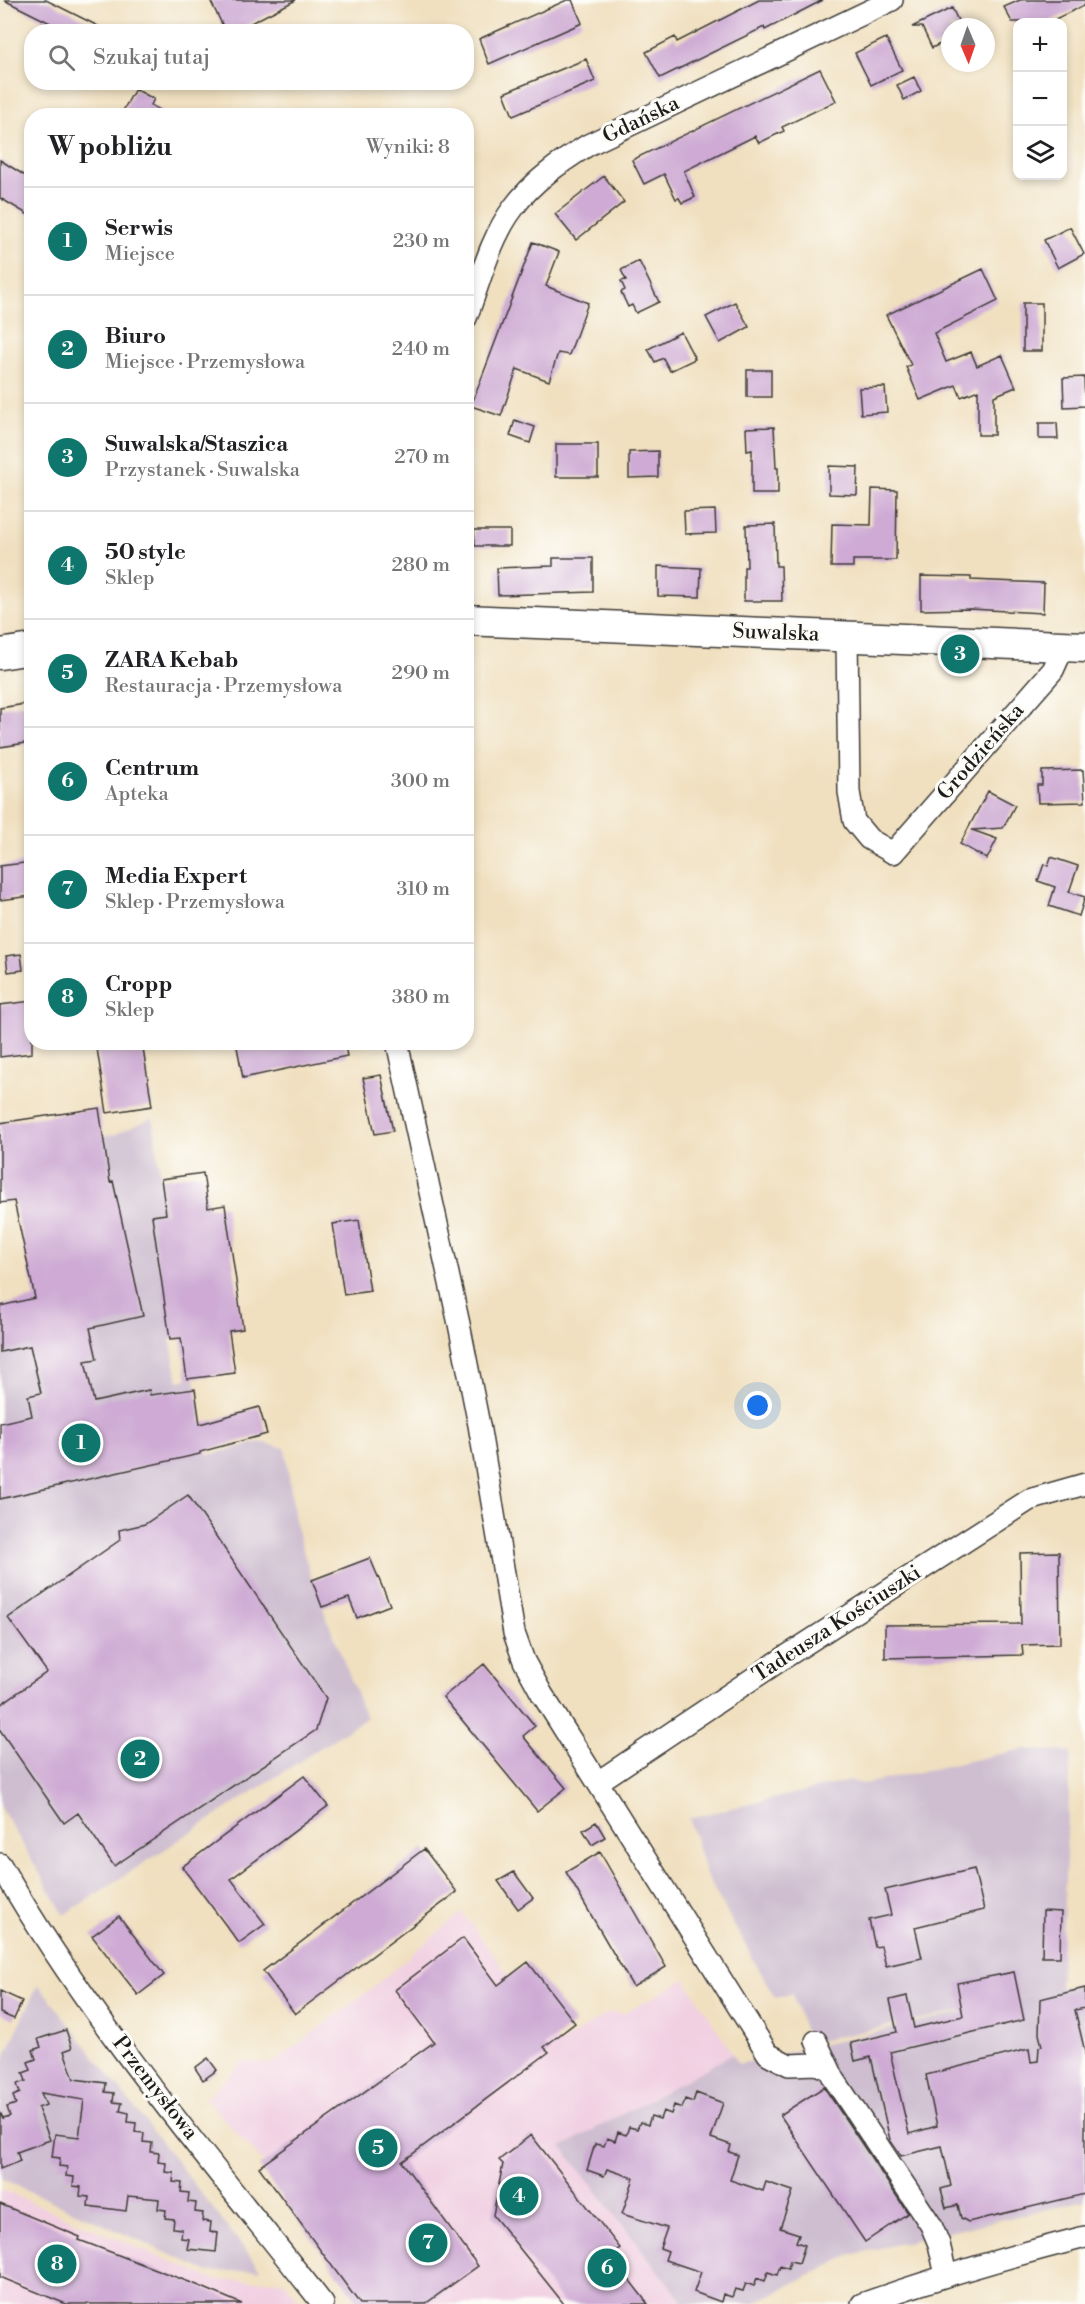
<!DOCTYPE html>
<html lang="pl">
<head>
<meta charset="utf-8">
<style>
  :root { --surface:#fff; --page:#f2f2f2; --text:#202124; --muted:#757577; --line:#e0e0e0; --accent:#0f766e }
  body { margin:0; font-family:"Libre Bodoni",serif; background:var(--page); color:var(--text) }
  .controls { position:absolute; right:18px; top:18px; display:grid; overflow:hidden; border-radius:12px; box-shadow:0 3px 9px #0003 }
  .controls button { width:54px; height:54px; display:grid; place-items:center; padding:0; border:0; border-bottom:2px solid var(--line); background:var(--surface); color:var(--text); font:30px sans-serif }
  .compass { position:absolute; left:941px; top:18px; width:54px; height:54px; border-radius:50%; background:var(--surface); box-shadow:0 3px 9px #0003; rotate:178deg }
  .you { position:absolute; left:758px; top:1406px; width:21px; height:21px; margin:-15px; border:4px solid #fff; border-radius:50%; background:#1a73e8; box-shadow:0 0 0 9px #1a73e833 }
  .badge { display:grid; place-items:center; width:39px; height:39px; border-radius:50%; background:var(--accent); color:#fff; font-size:20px; font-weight:700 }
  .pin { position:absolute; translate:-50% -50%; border:3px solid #fff; box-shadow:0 2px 6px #0006 }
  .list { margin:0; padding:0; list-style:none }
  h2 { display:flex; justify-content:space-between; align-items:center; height:78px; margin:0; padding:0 24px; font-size:26px }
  h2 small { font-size:20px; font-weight:400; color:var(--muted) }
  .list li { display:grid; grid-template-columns:39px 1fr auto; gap:18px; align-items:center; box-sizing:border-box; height:108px; padding:0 24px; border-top:2px solid var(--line) }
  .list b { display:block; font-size:22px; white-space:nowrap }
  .list p { margin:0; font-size:20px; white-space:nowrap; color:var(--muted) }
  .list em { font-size:20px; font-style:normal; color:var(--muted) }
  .icon { flex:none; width:33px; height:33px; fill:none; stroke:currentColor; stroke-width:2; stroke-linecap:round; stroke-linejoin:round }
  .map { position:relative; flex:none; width:1085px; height:2304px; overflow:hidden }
  .search { position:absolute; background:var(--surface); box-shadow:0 3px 9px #0003; left:24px; top:24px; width:450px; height:66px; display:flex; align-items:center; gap:15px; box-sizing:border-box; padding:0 21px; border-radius:24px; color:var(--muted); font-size:22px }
  .panel { position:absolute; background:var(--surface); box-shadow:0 3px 9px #0003; left:24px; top:108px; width:450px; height:942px; border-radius:24px }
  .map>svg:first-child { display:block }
  .built { fill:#f1d0e2 }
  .industrial { fill:#cebed0 }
  .building { fill:#ceaad4 }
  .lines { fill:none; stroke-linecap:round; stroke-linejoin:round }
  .street-casing { stroke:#3c3935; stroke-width:24 }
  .secondary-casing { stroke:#3c3935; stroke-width:33 }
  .street { stroke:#fff; stroke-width:21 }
  .secondary { stroke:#fff; stroke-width:30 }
  .labels { text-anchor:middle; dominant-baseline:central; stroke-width:6; stroke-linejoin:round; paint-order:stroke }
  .street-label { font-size:21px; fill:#1c1c1c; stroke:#fdfcf7 }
</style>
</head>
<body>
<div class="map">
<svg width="1085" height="2304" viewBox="0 0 1085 2304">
  <rect width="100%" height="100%" fill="#fdfcf7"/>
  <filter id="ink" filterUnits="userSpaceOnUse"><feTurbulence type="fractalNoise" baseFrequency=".0167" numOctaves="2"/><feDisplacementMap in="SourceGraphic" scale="12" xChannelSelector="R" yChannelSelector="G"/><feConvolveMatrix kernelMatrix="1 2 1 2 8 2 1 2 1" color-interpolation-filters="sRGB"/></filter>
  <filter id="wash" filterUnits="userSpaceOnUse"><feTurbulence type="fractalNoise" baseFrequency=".008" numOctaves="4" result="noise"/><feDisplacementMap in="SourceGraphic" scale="24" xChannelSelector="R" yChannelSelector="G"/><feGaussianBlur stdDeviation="1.35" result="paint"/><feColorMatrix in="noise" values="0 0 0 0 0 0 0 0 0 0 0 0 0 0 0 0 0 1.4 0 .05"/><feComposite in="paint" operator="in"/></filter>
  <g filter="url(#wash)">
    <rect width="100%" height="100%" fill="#f0e0c0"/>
    <!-- built -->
    <path class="built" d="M462,1912L559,2045L609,2012L623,2014L685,1979L733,2054L563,2147L684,2304H361L262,2161L205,2098L243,2062L274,2063L372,1988Z
      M0,2189L214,2280L284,2281L302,2304H0Z"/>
    <!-- industrial -->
    <path class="industrial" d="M153,1118L165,1214L170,1339L178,1381L195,1378L208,1455L259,1442L285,1448L296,1527L312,1580L366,1718L64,1915L0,1806V1352L78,1335L34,1147L116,1134Z
      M1023,1749L1071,1752L1060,1988L1085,1983V2200L851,2255L752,2304H684L562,2147L733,2054L739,2064L1043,1993L809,2043L792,1994L775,1998L706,1875L689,1818L849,1781L864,1784Z
      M38,1984L261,2270L209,2272L0,2178V2068Z"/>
    <g id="blocks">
      <!-- building -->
      <path class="building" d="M4,0H46L110,32H68Z
        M210,0H296L233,32H226Z
        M567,0H572L582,23L489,64L479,39Z
        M759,0H823L765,30L764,27L660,78L646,52L675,37L677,42Z
        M1020,0H1085V5L1049,22H1012L1004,7Z
        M952,8L961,27H950V39L932,48L922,27H912Z
        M886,38L902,70L871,85L855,53Z
        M586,59L595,81L513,116L504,93Z
        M820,69L836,101L782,127L784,131L759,143L755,136L684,171L695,197L682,203L679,198L676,199L664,174L644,184L632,160Z
        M914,77L921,91L904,100L897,85Z
        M135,89L154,99L151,105L169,116H120Z
        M0,160L32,180V217L0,198Z
        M604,176L624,202L576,240L555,214Z
        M1070,227L1084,254L1058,268L1044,240Z
        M533,242L559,252L546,286L588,303L569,355L558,353L549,381L517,369L501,416L471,406Z
        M639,261L659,302L636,313L632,305L628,307L621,292L625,290L621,281L626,280L621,270Z
        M983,269L998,301L934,333L946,362L971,352L977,366L1002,355L1016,387L994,396V435H978V390L961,397L956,385L920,400L906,367L911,365L886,315Z
        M735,302L749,327L720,343L706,317Z
        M1023,303H1042V351H1023Z
        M681,332L695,359L670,371L663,358L655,362L648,349Z
        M747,370H771V397H747Z
        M1084,377L1085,406L1064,407L1063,378Z
        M885,387L887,412L861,414L859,388Z
        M515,420L535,427L530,443L510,436Z
        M1039,423H1057L1058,439H1039Z
        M774,427L776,468H778V494H752V450L747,451L746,428Z
        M556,444H598V477H556Z
        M658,451V477L629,478V452Z
        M829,466L858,467L857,495L829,494Z
        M872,489L897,490L896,560H853V567H831L832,524L871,525Z
        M715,510L716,533L685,534L684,511Z
        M775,524L776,566H781L782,601H744V567H747L746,525Z
        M474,530H510V546H475Z
        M553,558H593V592L498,595L497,568L553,566Z
        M658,566L701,568L700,597L658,596Z
        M921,576L971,577V580L1044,583L1043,613L970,609L921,610Z
        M32,703V742L0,747V708Z
        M1083,770L1085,802L1038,803L1037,785H1042V771Z
        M988,791L1015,805L1003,828L972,830L997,839L987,859L960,844Z
        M1051,857L1078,866L1069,892L1085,897L1079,916L1049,906L1055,887L1038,881L1044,864L1048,866Z
        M32,862V896L0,900V866Z
        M21,954L23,970L8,972L6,956Z
        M32,1001V1053L0,1057V1005Z
        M96,1042H142L152,1106L107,1113Z
        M236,1042H344L347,1056L243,1078Z
        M381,1075L393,1131L375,1134L363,1078Z
        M99,1108L110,1182L113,1181L143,1316L90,1328L97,1359L85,1361L94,1402L149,1390L150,1395L195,1389L200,1424L259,1407L267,1434L200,1452V1454L0,1499V1423L32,1416L28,1396L41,1393L30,1346L0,1352V1306L35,1298L14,1201L0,1203V1123Z
        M203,1173L208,1208L225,1205L243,1329L229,1331L235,1373L187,1379L181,1338L170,1339L152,1216L166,1214L161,1179Z
        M359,1220L370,1291L344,1295L333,1224Z
        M188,1495L326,1698L316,1730L114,1866L78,1813L64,1823L0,1730V1705L47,1672L8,1618L120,1540L119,1530L145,1524Z
        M1059,1552L1060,1644L1022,1645L1023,1655L885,1658V1625L1021,1624L1020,1553Z
        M370,1558L390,1605L357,1618L349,1598L322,1607L312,1580Z
        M484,1664L535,1726L523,1736L566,1788L537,1811L443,1697Z
        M304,1776L328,1806L231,1879L265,1924L239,1943L182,1867Z
        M596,1822L605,1837L592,1845L583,1830Z
        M424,1849L457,1892L295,2014L263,1971Z
        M600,1852L666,1967L633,1987L566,1872Z
        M974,1869L984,1910L915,1927L922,1958L886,1966L881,1946L875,1947L869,1920L891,1915L885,1890Z
        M514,1872L533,1898L518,1909L498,1881Z
        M1043,1911L1061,1912L1060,1957H1042Z
        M119,1916L164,1975L138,1995L92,1936Z
        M463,1938L498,1985L528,1962L575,2023L544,2047L549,2052L402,2162L478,2266L425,2304H360L259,2167L434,2042L395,1990Z
        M1014,1972L1024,2020L890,2052L909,2134L937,2126L926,2075L1029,2049L1031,2062L1038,2061L1039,2047L1042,2046L1039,2034L1040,1999L1085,1988V2008L1075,2010L1085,2052V2194L968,2222L961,2218L958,2205L946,2208L941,2189L951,2186L942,2146L901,2156L890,2140L871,2057L855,2061L851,2043L897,2032L890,2000L907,1996L914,2028L963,2016L957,1983Z
        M0,1991L22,2001L14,2019L0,2013Z
        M66,2030L72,2048L64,2051L74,2079L106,2083L105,2092L114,2093L113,2102L122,2103L120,2111L129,2113L128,2122L136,2123L135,2132L144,2133L143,2142L152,2143L151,2152L159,2153L158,2162L166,2163L165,2172L174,2173L173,2182L182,2183L181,2192L189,2193L188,2202L196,2203L195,2212L203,2213L202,2221L211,2222L210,2232L218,2233L216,2252L187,2249L189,2239L181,2238L182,2229L173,2228L174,2219L165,2218L166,2210L158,2209L159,2199L128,2196L126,2211L88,2206L89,2197L80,2196L81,2187L73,2186L74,2177L66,2176L67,2167L59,2166L60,2158L52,2157L55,2134L79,2137L84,2100L41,2093L46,2105L38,2108L50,2140L17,2152L20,2161L0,2169V2112L3,2118L10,2116L7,2107L16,2104L13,2096L20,2093L17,2084L26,2081L23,2073L31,2070L28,2062L36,2059L33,2050L41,2047L38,2039Z
        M208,2058L217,2070L203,2080L195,2068Z
        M824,2087L908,2213L865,2242L780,2115Z
        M696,2093L723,2103L711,2138L731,2145L729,2152L738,2155L730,2180L763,2191L766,2182L793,2191L780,2228L799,2234L796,2242L805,2245L799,2263L790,2261L788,2269L780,2266L777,2275L768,2272L765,2281L757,2278L754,2286L746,2283L743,2291L735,2289L732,2297L723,2294L721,2302L694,2292L701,2272L665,2260L668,2251L660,2248L667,2228L622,2214L634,2178L607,2169L604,2176L587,2170L595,2144L604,2146L607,2138L615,2141L618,2132L626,2135L629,2127L637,2129L640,2122L648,2125L651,2116L660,2119L663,2111L671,2114L674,2105L682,2108L685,2099L693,2102Z
        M531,2135L620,2248L610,2255L648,2304H564L493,2215L503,2164L499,2160Z
        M0,2204L80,2237L79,2240L197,2285L242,2304H66L0,2277Z"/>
    </g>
  </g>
  <g filter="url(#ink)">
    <use href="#blocks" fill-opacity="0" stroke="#3c3935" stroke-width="1.5"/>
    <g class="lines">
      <defs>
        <path id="street" d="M466,318C480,282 490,238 514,207C533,181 561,162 588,145L892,0
          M847,636L849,792L854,821L869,839L893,853L1053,670L1058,659L1059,646
          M397,1042L459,1324L479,1425L514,1633L524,1661L542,1694L768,2054L789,2065L816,2064L829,2069
          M598,1782L782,1659L1029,1500L1085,1484
          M0,1864C89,2020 211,2162 323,2304
          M816,2041L834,2079L931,2225L939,2244L946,2275
          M862,2304C935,2278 1010,2256 1085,2237"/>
        <path id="secondary" d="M466,620L1085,647
          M0,654L32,649"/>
      </defs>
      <!-- street casing -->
      <use href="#street" class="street-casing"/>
      <!-- secondary casing -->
      <use href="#secondary" class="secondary-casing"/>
      <!-- street -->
      <use href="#street" class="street"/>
      <!-- secondary -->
      <use href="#secondary" class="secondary"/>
    </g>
  </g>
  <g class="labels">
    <!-- street labels -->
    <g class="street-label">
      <text transform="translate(641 120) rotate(-26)">Gdańska</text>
      <text transform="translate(776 633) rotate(2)">Suwalska</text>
      <text transform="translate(981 752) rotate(-49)">Grodzieńska</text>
      <text transform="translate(837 1624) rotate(-33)">Tadeusza Kościuszki</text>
      <text transform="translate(155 2088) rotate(52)">Przemysłowa</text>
    </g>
  </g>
</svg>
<div class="controls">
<button>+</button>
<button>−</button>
<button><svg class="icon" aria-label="layers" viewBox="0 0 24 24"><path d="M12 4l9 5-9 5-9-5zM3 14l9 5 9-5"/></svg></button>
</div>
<svg class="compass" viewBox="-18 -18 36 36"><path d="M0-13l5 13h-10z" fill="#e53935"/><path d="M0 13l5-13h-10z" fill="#757577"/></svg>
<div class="you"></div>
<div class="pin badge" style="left:81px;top:1443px">1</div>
<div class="pin badge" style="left:140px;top:1759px">2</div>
<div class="pin badge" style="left:960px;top:654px">3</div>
<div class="pin badge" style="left:519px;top:2196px">4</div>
<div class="pin badge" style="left:378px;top:2148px">5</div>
<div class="pin badge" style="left:607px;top:2268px">6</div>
<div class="pin badge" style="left:428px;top:2243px">7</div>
<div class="pin badge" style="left:57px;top:2264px">8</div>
<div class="search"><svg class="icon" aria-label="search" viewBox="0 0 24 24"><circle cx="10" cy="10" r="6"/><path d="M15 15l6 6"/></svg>Szukaj tutaj</div>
<section class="panel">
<h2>W pobliżu<small>Wyniki: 8</small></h2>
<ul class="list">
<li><span class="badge">1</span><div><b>Serwis</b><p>Miejsce</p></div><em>230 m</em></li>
<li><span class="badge">2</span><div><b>Biuro</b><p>Miejsce · Przemysłowa</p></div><em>240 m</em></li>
<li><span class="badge">3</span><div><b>Suwalska/Staszica</b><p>Przystanek · Suwalska</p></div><em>270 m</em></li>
<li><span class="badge">4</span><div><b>50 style</b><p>Sklep</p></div><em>280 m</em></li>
<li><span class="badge">5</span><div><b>ZARA Kebab</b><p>Restauracja · Przemysłowa</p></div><em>290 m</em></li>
<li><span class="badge">6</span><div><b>Centrum</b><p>Apteka</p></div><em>300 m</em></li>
<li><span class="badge">7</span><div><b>Media Expert</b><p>Sklep · Przemysłowa</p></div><em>310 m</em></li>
<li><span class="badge">8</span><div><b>Cropp</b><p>Sklep</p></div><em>380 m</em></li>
</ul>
</section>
</div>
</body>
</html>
